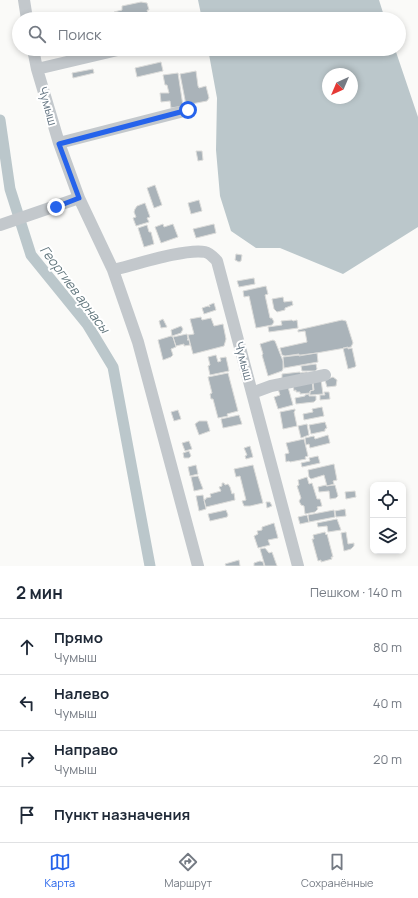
<!DOCTYPE html>
<html lang="ru">
<head>
<meta charset="utf-8">
<style>
  :root { --surface:#fff; --page:#f2f2f3; --text:#1f2937; --muted:#747a83; --line:#e0e1e3; --accent:#2563eb }
  body { margin:0; font-family:Manrope,sans-serif; background:var(--page); color:var(--text) }
  .controls { position:absolute; right:12px; bottom:12px; display:grid; overflow:hidden; border-radius:8px; box-shadow:0 2px 6px #0003 }
  .controls button { width:36px; height:36px; display:grid; place-items:center; padding:0; border:0; border-bottom:1px solid var(--line); background:var(--surface); color:var(--text); font:20px sans-serif }
  .compass { position:absolute; left:322px; top:68px; width:36px; height:36px; border-radius:50%; background:var(--surface); box-shadow:0 2px 6px #0003; rotate:224deg }
  .stop { position:absolute; width:12px; height:12px; margin:-9px; border:3px solid #2563eb; border-radius:50%; background:#fff }
  .stop.end { background:#2563eb; border-color:#fff; box-shadow:0 1px 4px #0008 }
  .list { margin:0; padding:0; list-style:none }
  h2 { display:flex; justify-content:space-between; align-items:center; height:52px; margin:0; padding:0 16px; font-size:17px }
  h2 small { font-size:13px; font-weight:400; color:var(--muted) }
  .list li { display:grid; grid-template-columns:26px 1fr auto; gap:12px; align-items:center; box-sizing:border-box; height:56px; padding:0 16px; border-top:1px solid var(--line) }
  .list b { display:block; font-size:15px; white-space:nowrap }
  .list p { margin:0; font-size:13px; white-space:nowrap; color:var(--muted) }
  .list em { font-size:13px; font-style:normal; color:var(--muted) }
  .icon { flex:none; width:22px; height:22px; fill:none; stroke:currentColor; stroke-width:2; stroke-linecap:round; stroke-linejoin:round }
  .map { position:relative; flex:none; width:418px; height:566px; overflow:hidden }
  .search { position:absolute; background:var(--surface); box-shadow:0 2px 6px #0003; left:12px; right:12px; top:12px; height:44px; display:flex; align-items:center; gap:10px; box-sizing:border-box; padding:0 14px; border-radius:22px; color:var(--muted); font-size:15px }
  .sheet { height:276px; background:var(--surface) }
  nav { display:flex; justify-content:space-around; align-items:center; box-sizing:border-box; height:56px; border-top:1px solid var(--line); background:var(--surface); font-size:11px; color:var(--muted) }
  nav a { display:grid; justify-items:center; gap:2px }
  nav .on { color:var(--accent) }
  .map>svg:first-child { display:block }
  .water { fill:#bbc7cb; fill-rule:evenodd }
  .lines { fill:none; stroke-linecap:round; stroke-linejoin:round }
  .canal { stroke:#bbc7cb; stroke-width:11 }
  .building { fill:#aab3b9; stroke:#dcdcda }
  .minor { stroke:#c3c8cc; stroke-width:12 }
  .route { stroke:#2563eb; stroke-width:5 }
  .labels { text-anchor:middle; dominant-baseline:central; stroke-width:4; stroke-linejoin:round; paint-order:stroke }
  .street-label { font-size:12px; fill:#657683; stroke:#fff }
  .water-label { font-size:13px; font-style:italic; fill:#60757c; stroke:#fff }
</style>
</head>
<body>
<div class="map">
<svg width="418" height="566" viewBox="0 0 418 566">
  <rect width="100%" height="100%" fill="#fafaf8"/>
  <!-- water -->
  <path class="water" d="M198,0H379L385,19H202Z
    M208,49H395L418,117V227L343,274L280,248H256L231,231L220,196L216,150L217,98ZM328,74H352V98H328Z"/>
  <g class="lines">
    <!-- canal -->
    <path class="canal" d="M0,120L10,189L31,255L87,324L113,367L150,566"/>
  </g>
  <!-- building -->
  <path class="building" d="M141,2L147,3L149,10H147L149,16L147,19H115L114,12L122,10V6Z
    M161,62L163,71L137,77L135,68Z
    M93,69L94,73L73,78L72,73Z
    M196,71L198,86L199,88L206,86L209,98L207,101L186,105L180,74Z
    M178,73L183,106L171,108L170,101L161,102L160,93H169L167,85H165L163,75Z
    M196,151H202L203,160L198,161Z
    M155,185L162,205L154,208L147,188Z
    M199,200L202,211L191,214L188,203Z
    M145,203L150,217L147,218L149,222L136,226L133,218L136,217L134,212L135,209L137,206Z
    M163,224L164,227L173,224L178,237L161,243L155,227Z
    M214,224L216,233L196,238L193,229Z
    M147,225L149,232H151L154,244L144,247L138,228Z
    M236,254L242,255L241,261L239,262L235,260Z
    M254,278L255,284L239,287L237,281Z
    M266,286L268,294L265,295L270,318H272L274,322L272,325L256,328L249,296L244,297L243,291Z
    M283,297L284,302L292,301L293,305L285,308V310L277,312L274,309L272,299Z
    M214,303L216,310L204,314L202,308L208,306L210,307L209,305Z
    M201,317L202,320L211,318L214,326L223,324L226,339L224,346L193,354L188,335L194,334L190,319Z
    M163,319L167,327L161,328L159,321Z
    M292,320L293,321L297,320L298,328L269,332L268,327L282,325L281,321Z
    M342,320L346,321L353,343L351,347L299,356V354L285,356L282,355L280,348L307,342L305,331L298,332V330Z
    M181,326L183,329L181,333L172,336L171,330Z
    M187,334L188,339L187,340H189L190,345L184,346V344L176,346L173,337Z
    M171,336L173,337L176,347L171,349L173,355L171,357L163,360L158,340Z
    M273,340L275,341L283,361V369L282,371L268,376L262,355L263,354L260,344Z
    M348,347V349L352,348L356,366L355,367L348,369L343,348Z
    M317,353L318,362L284,368L283,357Z
    M216,355L218,362L221,361L220,358L226,357L229,371L210,375L208,366L210,365L208,357Z
    M316,364L317,369L315,371H302L301,366Z
    M300,372V373L307,372L308,377L282,381V374Z
    M228,373L238,411L227,414L228,416L218,418L213,399H211L210,394L212,393L208,377Z
    M333,377L337,380L336,386L327,387L325,380Z
    M321,380L323,394L310,395V391L314,390L313,382Z
    M312,381L313,390L310,391V393L300,394V392H296V390L294,391L293,384Z
    M288,387L293,405L278,409L274,397L280,395L278,389Z
    M324,392H329L330,399L320,400V395H325Z
    M309,394V396H316V400L314,402L296,404L295,398L305,396V395Z
    M322,407L324,416L304,420L303,414L313,412L312,409Z
    M295,409V411L294,412L297,426L283,429L280,412Z
    M178,410L181,419L174,421L171,412Z
    M239,415L242,424L223,428L221,419Z
    M199,421H207L210,431L199,435L195,424Z
    M325,422L327,428L325,429V431L311,434L309,425Z
    M307,424L309,435L301,438L298,426Z
    M328,435L330,443L310,448L309,444L306,445L305,438L314,436L315,439Z
    M304,439L308,456L305,457L306,459L290,462L289,461L286,462L285,454L289,453L286,443Z
    M189,441L192,449L185,451L182,443Z
    M250,446L253,457L246,459L245,456L247,455L244,448Z
    M189,451L191,456L189,458H184L183,453Z
    M318,456L320,463L302,467L301,463L310,461L309,458Z
    M334,464L337,480L333,481L334,484L327,486L324,475L311,479L309,477L308,470Z
    M196,465L198,474L190,476L188,467Z
    M253,465L263,503L250,506H244L242,501L246,500L240,476L236,477L234,469Z
    M198,476L203,489L194,491L191,477Z
    M307,477L309,484L312,483L317,499H320L322,506L317,507L318,509L315,512L305,514L304,506L301,505L299,501L301,498L297,486L299,485L298,480Z
    M222,483H224L225,485L228,484L230,487L232,494L234,493L235,500L206,507L204,500L206,499V498L211,497L210,494L221,491L219,487L222,486Z
    M326,485V486L335,485L338,496L336,498L330,499L329,491L319,492L318,487Z
    M355,491L356,497L346,499L345,492Z
    M203,495L206,509L199,511L196,496Z
    M266,502H270L272,506L267,508Z
    M345,509L346,516L336,517L335,511Z
    M226,510L228,515L227,517L210,521L208,514Z
    M334,510L335,517L309,522L308,515Z
    M307,515L309,522L300,524L298,517Z
    M337,519L341,530L328,532L327,526L318,527L317,523Z
    M274,523L278,538L268,540L270,545L258,548L254,536L258,534L257,531L262,530V527Z
    M325,532L326,535L327,534L333,557H331L332,559L321,562V560L318,561L312,539H314L313,535Z
    M346,532L348,544L354,543V546L351,549L344,551L341,533Z
    M265,548L269,553L272,552L277,566H265L260,549Z
    M239,560L240,566H226L225,564Z
    M260,561L263,562L264,566H254V563Z"/>
  <g class="lines">
    <!-- minor -->
    <path class="minor" d="M24,0L27,19
      M33,49L37,69L59,143L79,198L113,270L138,342L198,566
      M37,69L122,49
      M59,143L188,110
      M0,225L79,198
      M113,270C134,265 186,248 205,252C210,253 213,257 217,261L298,566
      M252,393L271,386L325,375"/>
  </g>
  <g class="lines">
    <!-- route -->
    <path class="route" d="M56,207L79,198L59,144L188,110"/>
  </g>
  <g class="labels">
    <!-- street labels -->
    <g class="street-label">
      <text transform="translate(48 106) rotate(74)">Чумыш</text>
      <text transform="translate(244 361) rotate(75)">Чумыш</text>
    </g>
    <!-- water labels -->
    <g class="water-label">
      <text transform="translate(75 289) rotate(53)">Георгиев арнасы</text>
    </g>
  </g>
</svg>
<div class="controls">
<button><svg class="icon" aria-label="locate" viewBox="0 0 24 24"><circle cx="12" cy="12" r="6"/><path d="M12 2v4M12 18v4M2 12h4M18 12h4"/></svg></button>
<button><svg class="icon" aria-label="layers" viewBox="0 0 24 24"><path d="M12 4l9 5-9 5-9-5zM3 14l9 5 9-5"/></svg></button>
</div>
<svg class="compass" viewBox="-18 -18 36 36"><path d="M0-13l5 13h-10z" fill="#e53935"/><path d="M0 13l5-13h-10z" fill="#747a83"/></svg>
<div class="stop" style="left:188px;top:110px"></div>
<div class="stop end" style="left:56px;top:207px"></div>
<div class="search"><svg class="icon" aria-label="search" viewBox="0 0 24 24"><circle cx="10" cy="10" r="6"/><path d="M15 15l6 6"/></svg>Поиск</div>
</div>
<section class="sheet">
<h2>2 мин<small>Пешком · 140 m</small></h2>
<ul class="list">
<li><svg class="icon" aria-label="ahead" viewBox="0 0 24 24"><path d="M12 20V5M6 11l6-6 6 6"/></svg><div><b>Прямо</b><p>Чумыш</p></div><em>80 m</em></li>
<li><svg class="icon" aria-label="left" viewBox="0 0 24 24"><path d="M17 20v-9H6M10 6l-5 5 5 5"/></svg><div><b>Налево</b><p>Чумыш</p></div><em>40 m</em></li>
<li><svg class="icon" aria-label="right" viewBox="0 0 24 24"><path d="M7 20v-9h11M14 6l5 5-5 5"/></svg><div><b>Направо</b><p>Чумыш</p></div><em>20 m</em></li>
<li><svg class="icon" aria-label="arrive" viewBox="0 0 24 24"><path d="M6 21V4h12l-3 4 3 4H6"/></svg><div><b>Пункт назначения</b></div></li>
</ul>
</section>
<nav>
<a class="on"><svg class="icon" aria-label="map" viewBox="0 0 24 24"><path d="M3 6l6-2 6 2 6-2v14l-6 2-6-2-6 2zM9 4v14M15 6v14"/></svg>Карта</a>
<a><svg class="icon" aria-label="directions" viewBox="0 0 24 24"><path d="M12 3l9 9-9 9-9-9zM9 14v-3h6M13 9l2 2-2 2"/></svg>Маршрут</a>
<a><svg class="icon" aria-label="saved" viewBox="0 0 24 24"><path d="M7 4h10v16l-5-4-5 4z"/></svg>Сохранённые</a>
</nav>
</body>
</html>
